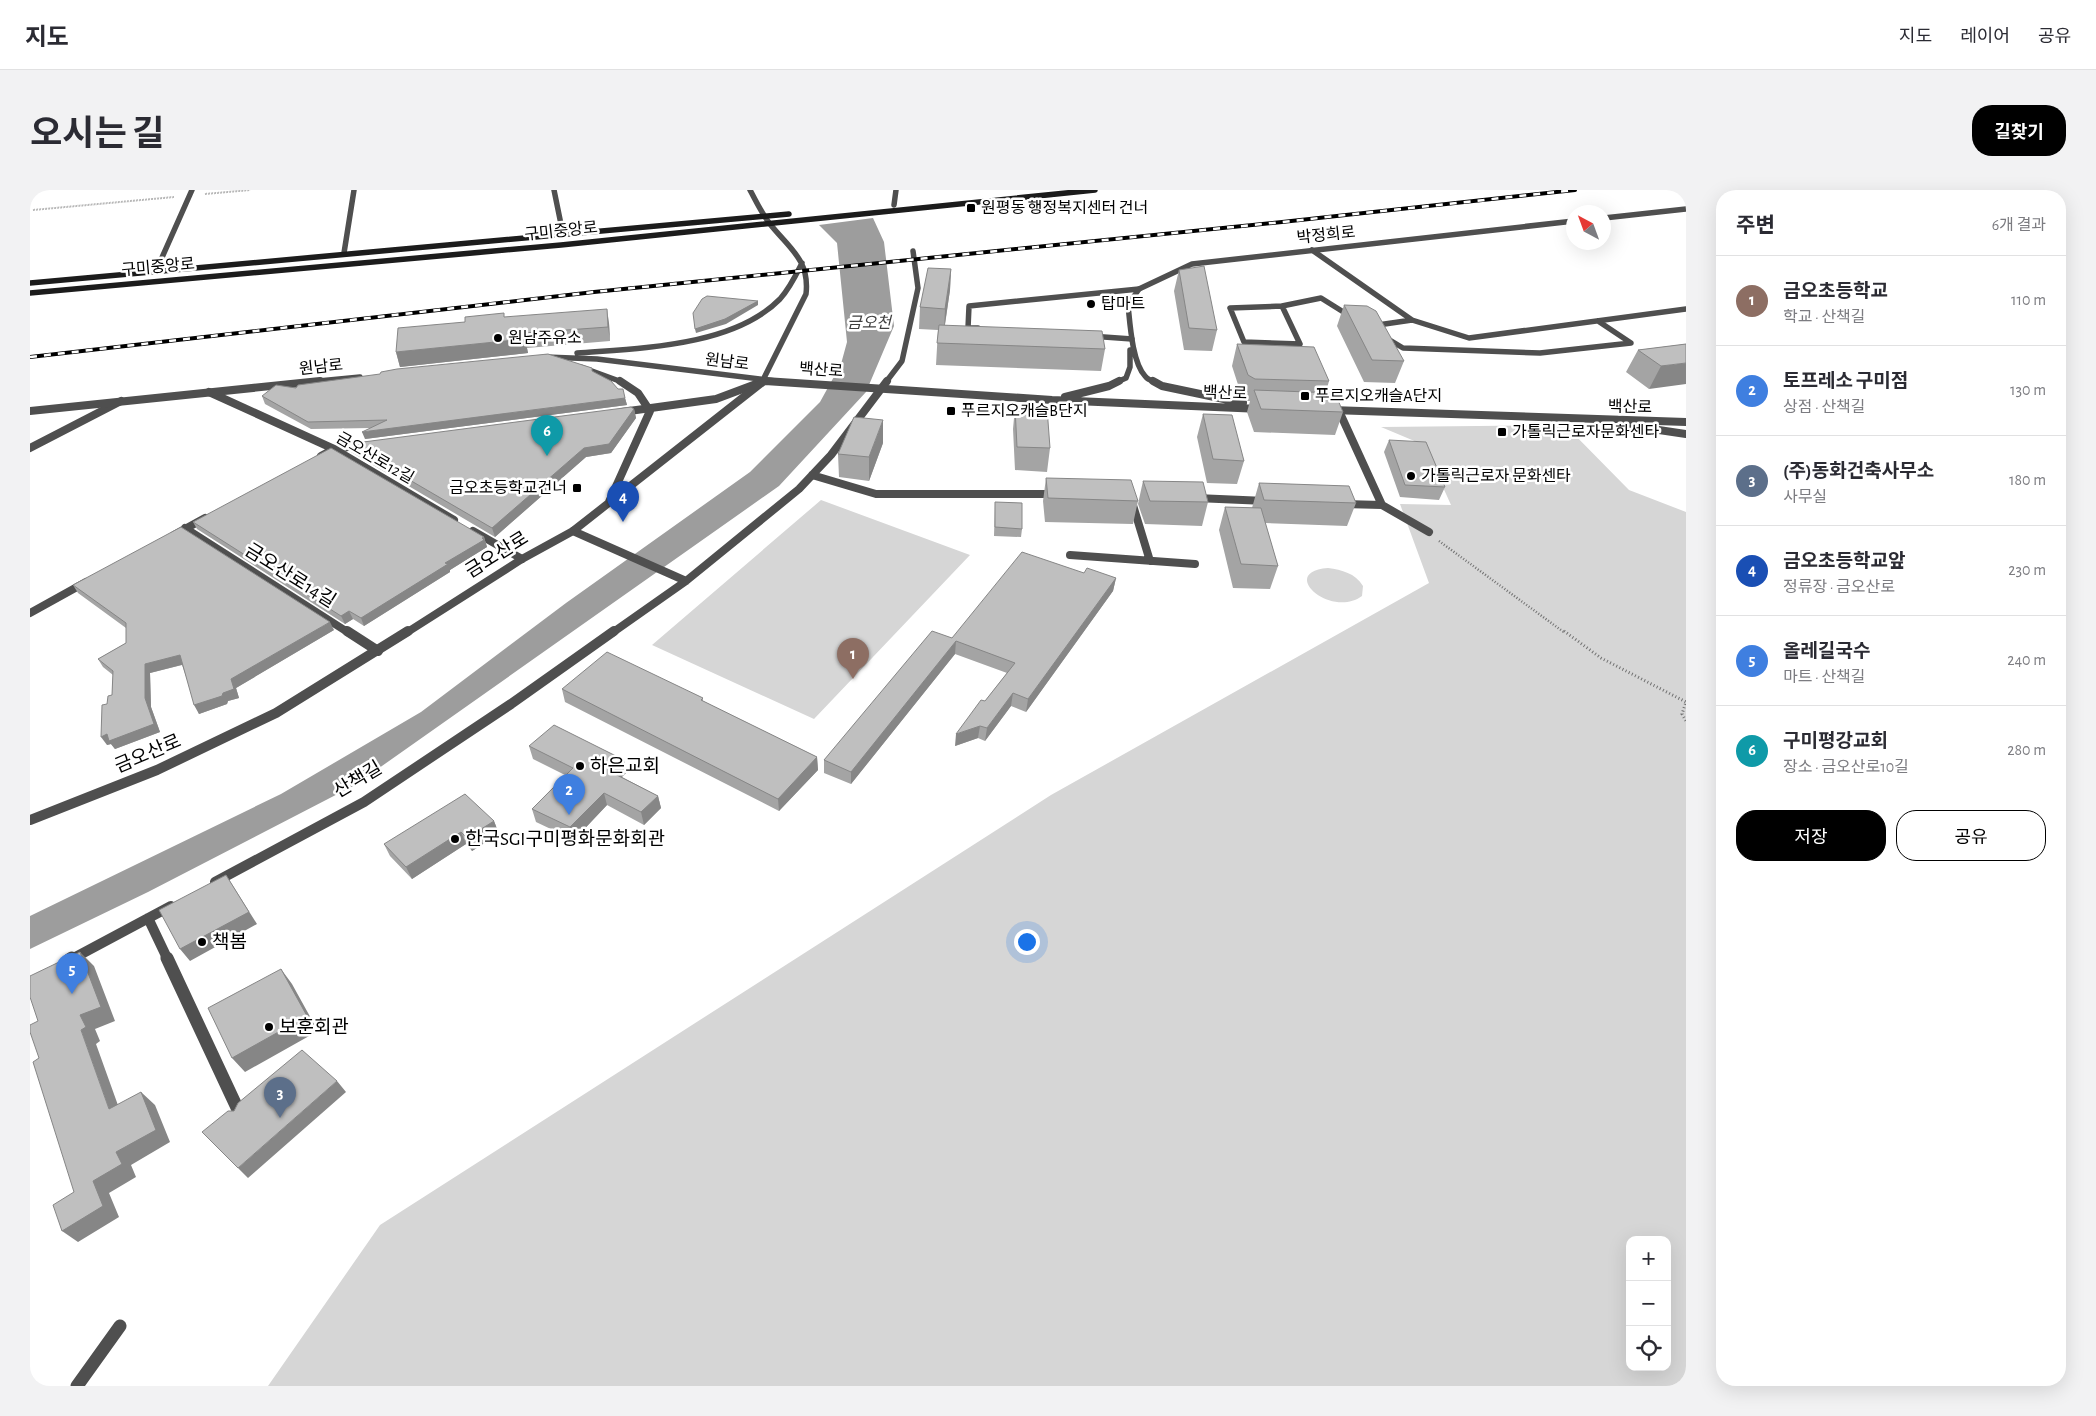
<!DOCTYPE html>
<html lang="ko">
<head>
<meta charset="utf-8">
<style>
  :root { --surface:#fff; --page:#f2f2f3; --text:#2b2b33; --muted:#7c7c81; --line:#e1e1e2; --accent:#000 }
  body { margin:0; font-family:"Alegreya Sans","Noto Sans KR",sans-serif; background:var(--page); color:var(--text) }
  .controls { position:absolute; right:15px; bottom:15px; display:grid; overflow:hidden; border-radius:10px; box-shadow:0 5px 20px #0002 }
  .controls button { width:45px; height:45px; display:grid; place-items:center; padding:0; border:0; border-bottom:1px solid var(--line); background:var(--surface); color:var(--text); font:25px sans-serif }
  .compass { position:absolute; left:1536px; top:15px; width:45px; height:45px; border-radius:50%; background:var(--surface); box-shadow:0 5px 20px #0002; rotate:319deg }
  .you { position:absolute; left:996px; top:751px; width:18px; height:18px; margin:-12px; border:4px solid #fff; border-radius:50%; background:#1a73e8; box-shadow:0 0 0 8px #1a73e833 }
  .badge { display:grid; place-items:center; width:32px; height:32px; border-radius:50%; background:var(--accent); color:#fff; font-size:16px; font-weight:700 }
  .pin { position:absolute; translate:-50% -41px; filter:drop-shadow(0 1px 2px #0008) }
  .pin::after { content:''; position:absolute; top:26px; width:18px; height:15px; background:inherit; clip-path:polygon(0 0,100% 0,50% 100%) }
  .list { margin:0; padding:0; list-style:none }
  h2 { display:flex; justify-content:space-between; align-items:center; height:65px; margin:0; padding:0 20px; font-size:21px }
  h2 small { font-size:16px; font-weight:400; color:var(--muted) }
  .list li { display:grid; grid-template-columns:32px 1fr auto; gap:15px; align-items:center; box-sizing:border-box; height:90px; padding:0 20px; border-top:1px solid var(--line) }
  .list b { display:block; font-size:19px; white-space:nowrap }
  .list p { margin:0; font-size:16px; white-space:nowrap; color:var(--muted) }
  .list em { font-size:16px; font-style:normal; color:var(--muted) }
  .actions { display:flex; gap:10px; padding:15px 20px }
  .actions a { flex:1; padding:11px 0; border:1px solid var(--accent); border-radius:20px; text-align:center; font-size:18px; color:var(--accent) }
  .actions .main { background:var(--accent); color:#fff }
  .icon { flex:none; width:28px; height:28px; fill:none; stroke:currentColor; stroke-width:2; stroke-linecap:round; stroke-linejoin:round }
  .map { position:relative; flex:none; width:1656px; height:1196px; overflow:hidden; border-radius:20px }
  header { display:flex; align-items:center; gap:30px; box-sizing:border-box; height:70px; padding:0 25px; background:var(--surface); border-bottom:1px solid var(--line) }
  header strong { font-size:24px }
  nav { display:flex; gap:28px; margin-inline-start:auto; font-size:18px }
  .intro { display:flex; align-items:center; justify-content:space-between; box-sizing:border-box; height:120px; padding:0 30px }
  h1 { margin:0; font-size:35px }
  .button { padding:12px 22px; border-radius:20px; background:var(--accent); color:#fff; font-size:18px; font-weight:700 }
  main { display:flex; gap:30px; padding:0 30px }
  aside { flex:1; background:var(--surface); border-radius:20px; box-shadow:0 5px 20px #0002 }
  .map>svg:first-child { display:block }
  .green { fill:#d6d6d6; fill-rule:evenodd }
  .water { fill:#9d9d9d }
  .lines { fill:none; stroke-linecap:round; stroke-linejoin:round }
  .path-far2 { stroke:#717171; stroke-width:2; stroke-dasharray:0.5 1; stroke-linecap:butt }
  .path-far1 { stroke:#717171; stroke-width:2.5; stroke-dasharray:1 2; stroke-linecap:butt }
  .path { stroke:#717171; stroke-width:3; stroke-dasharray:1 2.5; stroke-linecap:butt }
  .service { stroke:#4f4f4f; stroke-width:5.5 }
  .minor-far3 { stroke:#4f4f4f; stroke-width:5.5 }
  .minor-far2 { stroke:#4f4f4f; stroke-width:8 }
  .minor-far1 { stroke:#4f4f4f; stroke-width:10 }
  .minor { stroke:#4f4f4f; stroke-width:13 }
  .tertiary-far2 { stroke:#4f4f4f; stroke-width:5.5 }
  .tertiary-far1 { stroke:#4f4f4f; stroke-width:8 }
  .tertiary { stroke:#4f4f4f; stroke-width:10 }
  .secondary { stroke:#1c1c1c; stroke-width:5.5 }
  .rail-casing { stroke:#000; stroke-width:4 }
  .rail { stroke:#fff; stroke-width:2.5; stroke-dasharray:7; stroke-linecap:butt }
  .wall { fill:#a4a4a4 }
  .shaded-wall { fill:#868686 }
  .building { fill:#bfbfbf; stroke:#868686 }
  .poi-dot { fill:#000; stroke:#fff; stroke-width:2 }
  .labels { text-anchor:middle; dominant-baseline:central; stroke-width:5; stroke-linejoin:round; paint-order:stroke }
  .far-poi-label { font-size:16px; fill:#000; stroke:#fff; text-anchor:start }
  .far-street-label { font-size:16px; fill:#000; stroke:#fff }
  .far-water-label { font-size:16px; font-style:italic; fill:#3e3e3e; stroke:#fff }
  .street-label { font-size:19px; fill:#000; stroke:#fff }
  .poi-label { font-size:19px; fill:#000; stroke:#fff; text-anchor:start }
</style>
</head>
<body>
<header>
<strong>지도</strong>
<nav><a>지도</a><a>레이어</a><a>공유</a></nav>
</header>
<div class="intro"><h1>오시는 길</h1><a class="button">길찾기</a></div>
<main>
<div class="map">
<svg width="1656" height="1196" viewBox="0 0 1656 1196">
  <rect width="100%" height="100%" fill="#fff"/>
  <!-- green -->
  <path class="green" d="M1535,235L1599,300L1656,322V1196H238L350,1035L1021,605L1399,393L1370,314L1421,315L1394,255L1351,237ZM1600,1050H1637V1177H1600Z
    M791,310L940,365L784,529L622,455Z
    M1298,378C1312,380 1325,383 1333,396L1332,406C1301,429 1247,382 1298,378Z"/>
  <!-- water -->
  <path class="water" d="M843,28L854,52L864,136L836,202L749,296L325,595L118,702L0,759V726L251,604L391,522L536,413L720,282L790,212L811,174L817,152L807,53L789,35Z"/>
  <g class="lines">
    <!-- path-far2 -->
    <path class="path-far2" d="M175,4L220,0
      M3,20L144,7"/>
    <!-- path-far1 -->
    <path class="path-far1" d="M1409,351L1535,443"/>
    <!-- path -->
    <path class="path" d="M1534,441L1571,468L1656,512L1652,524L1656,531"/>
    <!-- service -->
    <path class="service" d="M1282,60L1382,130L1439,148L1656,119
      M1252,116L1270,154L1214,152L1200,118Z
      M1252,116L1291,108L1323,128
      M1341,136L1382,130
      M1353,146L1373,158L1510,163L1601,153L1568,131"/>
    <!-- minor-far3 -->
    <path class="minor-far3" d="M524,0L533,44
      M0,5L3,0
      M864,15L866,0
      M314,63L324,0
      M126,81L162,0
      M948,138H938L939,116L1109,99
      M1060,146L1102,149
      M730,192L734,191
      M856,192L872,171L888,98L883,61"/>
    <!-- minor-far2 -->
    <path class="minor-far2" d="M179,202L304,259L424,330
      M1309,221L1352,315L1399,342
      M592,222L686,209L734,191
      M0,258L91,211
      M291,266L304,259L332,255
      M782,285L846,304H1026
      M1166,308L1236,311
      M1102,312L1120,371
      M1313,314L1352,315
      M155,338L319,443
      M443,341L492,369
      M543,341L656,391
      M144,345L175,328
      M1040,365L1165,374
      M0,423L56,392
      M582,443L656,391L769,299L801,265L857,191"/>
    <!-- minor-far1 -->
    <path class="minor-far1" d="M317,441L348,461
      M185,692L334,612L481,514L584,441
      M118,728L138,770
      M40,770L141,716"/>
    <!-- minor -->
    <path class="minor" d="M137,768L210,924
      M39,770L42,768
      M47,1196L90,1136"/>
    <!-- tertiary-far2 -->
    <path class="tertiary-far2" d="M720,0C726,11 732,24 740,34C759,58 780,70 776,104L732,192
      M1574,28L1656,19
      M547,163C609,158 703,157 750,109C760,98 766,85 772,73
      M516,167L567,169L754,192
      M551,177L592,192
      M278,192L330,187
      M1087,192L1096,188L1100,177V160
      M1125,192C1122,191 1117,189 1115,186C1102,172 1100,133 1098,115L1109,99L1162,74L1544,31"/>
    <!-- tertiary-far1 -->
    <path class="tertiary-far1" d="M735,191L1022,210L1231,219
      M1123,191L1132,196L1213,213
      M1035,207L1079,196L1089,191
      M1301,220L1656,232
      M0,221L290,191
      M1602,236L1656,244
      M579,312L620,221L608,203L590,191
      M376,443L492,369L543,341L734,191"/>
    <!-- tertiary -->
    <path class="tertiary" d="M0,630L127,580L246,523L378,441"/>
    <!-- secondary -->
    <path class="secondary" d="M0,93L759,24
      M0,103L531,55L1065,0"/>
    <defs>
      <path id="rail" d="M0,167L564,102L1252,32L1545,0"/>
    </defs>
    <!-- rail casing -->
    <use href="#rail" class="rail-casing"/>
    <!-- rail -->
    <use href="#rail" class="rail"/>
  </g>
  <!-- wall -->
  <path class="wall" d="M921,79L920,100L915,135L1075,159L1071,181L906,175L908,140L889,139L890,117Z
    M1149,80L1187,140L1182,161L1154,160L1144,101Z
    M1314,115L1374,171L1365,193L1334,192L1307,136Z
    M475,127L579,133L580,151L497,158L498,163L370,177L366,162L435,132Z
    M1207,154L1299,191L1296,202L1313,222L1305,245L1224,242L1217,222L1220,211H1218L1212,207L1202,176Z
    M1656,154L1619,199L1596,182L1608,160Z
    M562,181L595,208L597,215L335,249L341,238L281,239L235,214L232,206L266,198Z
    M985,217L1020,258L1017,282L985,280L983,239Z
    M604,219L606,228L581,263L556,267L465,347L321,262L318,254Z
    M1173,224L1214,271L1207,294L1177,293L1167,247Z
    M1359,250L1415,297L1409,310L1370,307L1354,262Z
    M853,253L839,291L809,287L808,264Z
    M1016,288L1108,311L1103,334L1015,332L1013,311Z
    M1113,291L1178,312L1172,336L1115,334L1108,314Z
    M1229,293L1326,313L1317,336L1235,333L1248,376L1240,399L1203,398L1189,340L1195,317L1222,318Z
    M965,312L992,339L991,347L964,346Z
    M163,332L454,347L457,357L420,380V382L334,436L323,429L315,434L167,339Z
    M1054,383L1086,388L1083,401L996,522L981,516L955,551L948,548L925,556L955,511L977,483L925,464L821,594L794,583V570L922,448Z
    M43,395L304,440L206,498L209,508L198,511L197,514L169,524L152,475L120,483L121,517L130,542L85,559L81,554L77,555V514L82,505L83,485L73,477L68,469L96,453V438L48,403Z
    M532,499L673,508V511L787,567L788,580L749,621L535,512Z
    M499,556L594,570L596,583L592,587L628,606L631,618L614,635L577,615L544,650L506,632L502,619L535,585L503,569Z
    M464,631L469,644L442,661L436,654L382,689L360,666L354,654Z"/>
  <!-- shaded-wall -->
  <path class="shaded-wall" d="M921,79L920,100L914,140L915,119Z
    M728,111V115L696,134L666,143L665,139Z
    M577,119L579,133L580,151L578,137Z
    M495,149L498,163L370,177L366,162Z
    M1656,173V194L1619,199L1631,176Z
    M595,208L597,215L335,249L332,242Z
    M604,219L606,228L581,263L556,267L465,347L462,338L554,258Z
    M853,230V253L839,291V267Z
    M454,347L457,357L420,380V382L334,436L331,428L415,373Z
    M1086,388L1083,401L996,522L998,509Z
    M319,421L323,429L315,434L311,426Z
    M300,432L304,440L206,498L209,508L198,511L197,514L169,524L164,515L193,503L201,489Z
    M926,451L925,464L821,594V582Z
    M150,465L155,474L120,483L121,517L130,542L85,559L81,554L77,555L71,547L115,508V474Z
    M983,503L981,516L955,551L957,538Z
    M950,536L948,548L925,556L926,544Z
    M787,567L788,580L749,621L748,609Z
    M594,570L596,583L584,594L581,582Z
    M574,603L577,615L544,650L540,637Z
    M628,606L631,618L614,635L611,622Z
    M464,631L469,644L442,661L437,648Z
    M431,642L436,654L382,689L376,677Z
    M196,685L227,734L160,771L150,759Z
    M50,762L64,776L85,831L65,839L70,851L66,854L94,932L79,919L51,840L50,825Z
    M251,779L262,794L288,841L215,882L202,868Z
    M307,891L316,902L218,988L208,978Z
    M111,902L125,915L140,952L101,975L106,987L79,1003L89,1027L48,1052L32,1041L63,991L86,962Z"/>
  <!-- building -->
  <path class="building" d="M1174,76L1187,140L1159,138L1149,80Z
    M898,78L921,79L915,119L890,117Z
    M677,106L728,111L695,129L665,139L663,123L672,109Z
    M1314,115L1337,116L1346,121L1374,171L1342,170Z
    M577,119L578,137L481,144L495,149L366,162L368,138L435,132V127L474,123V127Z
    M909,135L1072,141L1075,159L907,153Z
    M1207,154L1284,157L1299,191L1225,189L1218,185Z
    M1656,154V173L1631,176L1608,160Z
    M518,164L562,178V181L581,191L588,199H593L595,208L332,242L357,230L278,232L232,206L246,195L266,198L268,195L350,184L351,182L367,179Z
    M1224,200L1305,203L1313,222L1231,219Z
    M601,217L604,219L579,254L554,258L462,338L318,254Z
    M985,217L1017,218L1020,258L987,257Z
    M1173,224L1202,225L1214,271L1183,269Z
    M824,227L853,230L839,267L808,264Z
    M1359,250L1396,252L1415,297L1375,295Z
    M301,258L454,347L452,348L454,350L415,373L418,374L331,428L319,421L311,426L163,332Z
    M1016,288L1101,290L1108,311L1018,308Z
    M1113,291L1173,292L1178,312L1120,311Z
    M1229,293L1319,296L1326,313L1234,310Z
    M965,312L992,313V339L965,337Z
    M1195,317L1231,318L1248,376L1211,374Z
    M151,337L300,432L201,489L204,499L193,503L192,506L164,515L150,465L115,474V508L124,534L79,551L77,544L71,547L72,515L77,514L78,506L82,505L83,481L68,469L96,453V433L43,395Z
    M992,362L1054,383L1057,378L1086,388L998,509L983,503L957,538L950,536L926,544L951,510L955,511L985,473L926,451L821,582L794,570L902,441L922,448Z
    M577,462L673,508L671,510L787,567L748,609L532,499Z
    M524,535L594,570L581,582L628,606L611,622L574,603L540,637L502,619L543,578L499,556Z
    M435,604L464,631L437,648L431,642L376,677L354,654Z
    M196,685L219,722L150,759L129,720Z
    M50,762L71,817L50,825L56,837L51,840L79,919L111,902L126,940L86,962L92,974L63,991L73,1016L32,1041L23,1015L44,1002L3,872L9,868L0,842V835L8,831L0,807V786Z
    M251,779L277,826L202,868L178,818Z
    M272,860L307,891L208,978L172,942L198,921H204L208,913Z"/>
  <!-- markers -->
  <g class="poi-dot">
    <rect x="936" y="13" width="10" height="10" rx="2.5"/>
    <circle cx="1061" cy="114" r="5"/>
    <circle cx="468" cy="148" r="5"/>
    <rect x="1270" y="201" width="10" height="10" rx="2.5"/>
    <rect x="916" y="216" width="10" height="10" rx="2.5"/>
    <rect x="1467" y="237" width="10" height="10" rx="2.5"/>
    <circle cx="1381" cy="286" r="5"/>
    <rect x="542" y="293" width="10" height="10" rx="2.5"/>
    <circle cx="550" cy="576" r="5"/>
    <circle cx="425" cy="649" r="5"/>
    <circle cx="172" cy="752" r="5"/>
    <circle cx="239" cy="837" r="5"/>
  </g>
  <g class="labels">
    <!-- far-poi labels -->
    <g class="far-poi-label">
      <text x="951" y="18">원평동 행정복지센터 건너</text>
      <text x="1071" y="114">탑마트</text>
      <text x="478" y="148">원남주유소</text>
      <text x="1285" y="206">푸르지오캐슬A단지</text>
      <text x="931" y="221">푸르지오캐슬B단지</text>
      <text x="1482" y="242">가톨릭근로자문화센타</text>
      <text x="1391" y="286">가톨릭근로자 문화센타</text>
      <text x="537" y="298" text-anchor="end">금오초등학교건너</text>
    </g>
    <!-- far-street labels -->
    <g class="far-street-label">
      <text transform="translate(531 41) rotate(-6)">구미중앙로</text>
      <text transform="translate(1296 45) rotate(-6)">박정희로</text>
      <text transform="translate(128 77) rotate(-5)">구미중앙로</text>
      <text transform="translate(697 172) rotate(7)">원남로</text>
      <text transform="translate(291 177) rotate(-6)">원남로</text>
      <text transform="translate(791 180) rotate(4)">백산로</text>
      <text transform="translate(1195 203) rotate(2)">백산로</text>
      <text transform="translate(1600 217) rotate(1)">백산로</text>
      <text transform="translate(345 268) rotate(30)">금오산로12길</text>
    </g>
    <!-- far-water labels -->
    <g class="far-water-label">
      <text x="839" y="133">금오천</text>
    </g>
    <!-- street labels -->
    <g class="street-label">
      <text transform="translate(467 365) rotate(-32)">금오산로</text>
      <text transform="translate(260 386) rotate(32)">금오산로14길</text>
      <text transform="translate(118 564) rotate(-23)">금오산로</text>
      <text transform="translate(328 590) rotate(-31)">산책길</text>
    </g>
    <!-- poi labels -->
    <g class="poi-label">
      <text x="560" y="576">하은교회</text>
      <text x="435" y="649">한국SGI구미평화문화회관</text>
      <text x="182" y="752">책봄</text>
      <text x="249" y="837">보훈회관</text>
    </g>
  </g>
</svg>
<div class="controls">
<button>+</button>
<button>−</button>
<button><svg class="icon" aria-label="locate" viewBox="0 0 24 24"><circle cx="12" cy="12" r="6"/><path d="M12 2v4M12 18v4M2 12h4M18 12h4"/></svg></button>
</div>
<svg class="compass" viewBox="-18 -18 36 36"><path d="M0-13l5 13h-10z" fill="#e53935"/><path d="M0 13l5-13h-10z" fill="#7c7c81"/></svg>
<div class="you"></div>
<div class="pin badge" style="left:823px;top:489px;background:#8d6e63">1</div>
<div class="pin badge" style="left:539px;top:625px;background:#3f7fe0">2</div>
<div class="pin badge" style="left:250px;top:928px;background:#5c6f8a">3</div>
<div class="pin badge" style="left:593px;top:332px;background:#1a4fb4">4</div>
<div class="pin badge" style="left:42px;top:804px;background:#3f7fe0">5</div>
<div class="pin badge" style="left:517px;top:266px;background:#0f9aa8">6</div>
</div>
<aside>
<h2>주변<small>6개 결과</small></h2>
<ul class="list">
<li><span class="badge" style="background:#8d6e63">1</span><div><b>금오초등학교</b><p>학교 · 산책길</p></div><em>110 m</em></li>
<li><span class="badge" style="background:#3f7fe0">2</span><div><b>토프레소 구미점</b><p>상점 · 산책길</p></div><em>130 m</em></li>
<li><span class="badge" style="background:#5c6f8a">3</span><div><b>(주)동화건축사무소</b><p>사무실</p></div><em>180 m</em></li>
<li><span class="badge" style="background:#1a4fb4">4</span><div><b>금오초등학교앞</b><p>정류장 · 금오산로</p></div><em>230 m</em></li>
<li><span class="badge" style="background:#3f7fe0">5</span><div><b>올레길국수</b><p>마트 · 산책길</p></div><em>240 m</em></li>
<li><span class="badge" style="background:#0f9aa8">6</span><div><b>구미평강교회</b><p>장소 · 금오산로10길</p></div><em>280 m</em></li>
</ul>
<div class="actions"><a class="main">저장</a><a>공유</a></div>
</aside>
</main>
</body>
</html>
